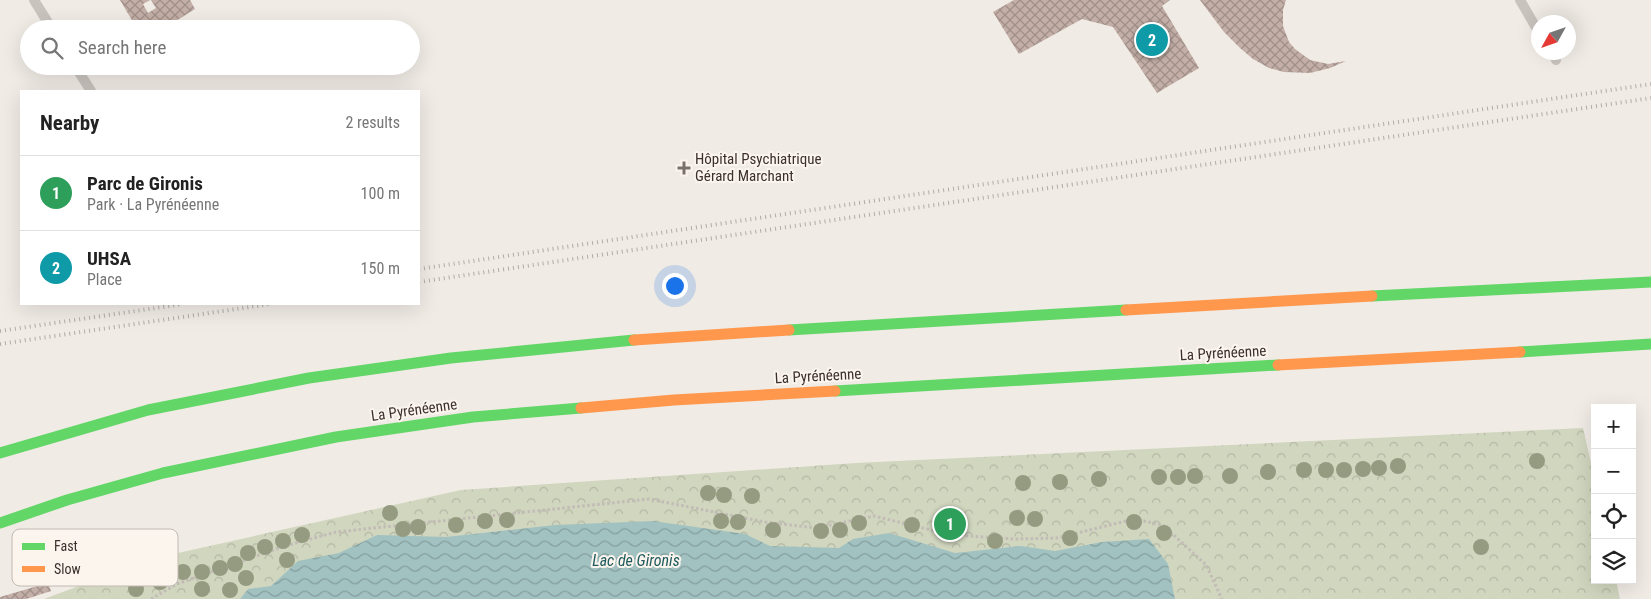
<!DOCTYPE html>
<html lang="en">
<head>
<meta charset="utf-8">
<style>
  :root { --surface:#fff; --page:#f6f6f6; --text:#222; --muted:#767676; --line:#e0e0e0; --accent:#ea580c }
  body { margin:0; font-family:"Roboto Condensed",sans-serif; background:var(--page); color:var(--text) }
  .controls { position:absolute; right:15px; bottom:15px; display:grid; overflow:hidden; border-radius:0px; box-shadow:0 5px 20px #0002 }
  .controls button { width:45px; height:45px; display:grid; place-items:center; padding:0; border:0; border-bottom:1px solid var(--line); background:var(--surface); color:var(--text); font:25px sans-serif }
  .compass { position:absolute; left:1531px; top:15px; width:45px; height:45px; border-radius:50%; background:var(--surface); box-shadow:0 5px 20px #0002; rotate:230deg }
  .you { position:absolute; left:674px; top:285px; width:18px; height:18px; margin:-12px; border:4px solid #fff; border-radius:50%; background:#1a73e8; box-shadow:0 0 0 8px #1a73e833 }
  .badge { display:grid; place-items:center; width:32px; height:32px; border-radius:50%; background:var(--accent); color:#fff; font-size:16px; font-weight:700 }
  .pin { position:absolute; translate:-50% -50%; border:2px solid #fff; box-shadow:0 1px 5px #0006 }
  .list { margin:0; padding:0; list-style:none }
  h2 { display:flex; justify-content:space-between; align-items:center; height:65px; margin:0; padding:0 20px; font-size:21px }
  h2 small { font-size:16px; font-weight:400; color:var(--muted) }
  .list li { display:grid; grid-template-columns:32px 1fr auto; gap:15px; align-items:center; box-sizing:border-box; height:75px; padding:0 20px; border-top:1px solid var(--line) }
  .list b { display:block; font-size:19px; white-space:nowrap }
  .list p { margin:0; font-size:16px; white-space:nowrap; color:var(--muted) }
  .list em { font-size:16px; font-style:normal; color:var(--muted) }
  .icon { flex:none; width:28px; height:28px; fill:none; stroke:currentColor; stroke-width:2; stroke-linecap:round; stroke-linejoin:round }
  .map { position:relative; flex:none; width:1651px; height:599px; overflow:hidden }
  .search { position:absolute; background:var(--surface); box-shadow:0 5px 20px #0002; left:20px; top:20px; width:400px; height:55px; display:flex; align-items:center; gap:12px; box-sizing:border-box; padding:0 18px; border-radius:28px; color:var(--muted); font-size:19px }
  .panel { position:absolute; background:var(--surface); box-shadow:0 5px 20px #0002; left:20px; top:90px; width:400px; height:215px; border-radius:0px }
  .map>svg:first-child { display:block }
  .park { fill:url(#park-crowns) }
  .water { fill:url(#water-waves) }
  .building { fill:url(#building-cross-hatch) }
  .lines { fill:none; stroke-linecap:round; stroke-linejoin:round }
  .path { stroke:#c2bbb6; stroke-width:3; stroke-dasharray:2.5 2.5; stroke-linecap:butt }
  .lane { stroke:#c9c3be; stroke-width:10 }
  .fast { stroke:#63d668; stroke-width:11 }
  .slow { stroke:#ff974d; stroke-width:11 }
  .rail { stroke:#b1aca8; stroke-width:4; stroke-dasharray:1 4; stroke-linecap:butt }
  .tree { fill:#959b80 }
  .poi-dot { fill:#7a716c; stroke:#fbf5ee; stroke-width:2 }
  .labels { text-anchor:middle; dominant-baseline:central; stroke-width:4; stroke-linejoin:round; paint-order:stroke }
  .poi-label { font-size:15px; fill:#3b302b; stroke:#fbf5ee; text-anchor:start }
  .street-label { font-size:15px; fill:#3b302b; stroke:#fbf5ee }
  .water-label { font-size:16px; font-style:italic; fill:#1f5a5e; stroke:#fbf5ee }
  .key { fill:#fbf5ee; stroke:#c1bab4; stroke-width:1 }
  .key-label { font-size:14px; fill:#3b302b }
</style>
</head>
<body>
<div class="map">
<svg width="1651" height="599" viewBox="0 0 1651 599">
  <defs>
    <pattern id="park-crowns" width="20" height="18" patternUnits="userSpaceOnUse" patternTransform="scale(1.25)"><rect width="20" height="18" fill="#d1d6bf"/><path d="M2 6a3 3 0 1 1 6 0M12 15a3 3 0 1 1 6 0" fill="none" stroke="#b4b8a4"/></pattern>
    <pattern id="water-waves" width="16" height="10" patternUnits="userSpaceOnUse" patternTransform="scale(1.25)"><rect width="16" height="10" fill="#a1c2c1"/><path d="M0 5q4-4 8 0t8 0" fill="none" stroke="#849e9d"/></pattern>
    <pattern id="building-cross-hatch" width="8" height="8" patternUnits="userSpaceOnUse" patternTransform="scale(1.25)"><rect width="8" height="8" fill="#c3afa7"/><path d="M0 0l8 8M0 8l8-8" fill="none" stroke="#a08f88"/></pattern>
  </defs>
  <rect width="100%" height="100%" fill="#f0ebe5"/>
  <!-- park -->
  <path class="park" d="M1583,428L1595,481V580H1616L1620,599H44L151,559L461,490L856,463Z"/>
  <!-- water -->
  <path class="water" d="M653,521L745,534L770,546L839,548L853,539L889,533L955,553L1021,546L1055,551L1102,542L1149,539L1168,564L1175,599H240L248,589L271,586L298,561L339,553L377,535L446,537L555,525Z"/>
  <!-- building -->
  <path class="building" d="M120,0H150L143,4L148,13L156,8L151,0H190L195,9L163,29H122L133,22Z
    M1014,0H1170L1162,6L1199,68L1157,93L1113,27L1082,19L1019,54L993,12Z
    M1200,0H1286L1283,10V26L1289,42L1295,49L1310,60L1328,64L1346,61L1330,68L1310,73L1284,72L1269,68L1253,59L1240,48L1224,32Z
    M48,583L51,591L26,599H0V597Z"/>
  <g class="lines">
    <!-- path -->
    <path class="path" d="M151,599L177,584L282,547L336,532L649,499L765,522L816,528L874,516L952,535L1015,539L1057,538L1126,521L1139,520L1163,525L1206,565L1222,599"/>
    <!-- lane -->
    <path class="lane" d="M34,0L52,29
      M1520,0L1538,31
      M1552,52L1556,60
      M75,66L91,91"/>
    <!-- fast -->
    <path class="fast" d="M1372,296L1651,282
      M789,330L1126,310
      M1520,352L1651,344
      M835,391L1278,365
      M0,453L148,410L309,378L451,358L634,340
      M0,523L67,500L163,473L336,437L473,417L581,408"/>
    <!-- slow -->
    <path class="slow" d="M1126,310L1372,296
      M634,340L789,330
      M1278,365L1520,352
      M581,408L674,400L835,391"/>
    <!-- rail -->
    <path class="rail" d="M419,269L1651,84
      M419,282L1651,98
      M0,331L183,304
      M0,344L270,304"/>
  </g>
  <!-- trees -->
  <g class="tree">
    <circle cx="1537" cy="461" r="8"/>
    <circle cx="1398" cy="466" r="8"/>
    <circle cx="1379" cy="468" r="8"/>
    <circle cx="1363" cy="469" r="8"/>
    <circle cx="1304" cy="470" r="8"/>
    <circle cx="1326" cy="470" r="8"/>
    <circle cx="1344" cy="470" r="8"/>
    <circle cx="1268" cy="472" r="8"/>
    <circle cx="1195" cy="476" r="8"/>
    <circle cx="1230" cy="476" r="8"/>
    <circle cx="1159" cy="477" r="8"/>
    <circle cx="1178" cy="477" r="8"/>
    <circle cx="1099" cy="479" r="8"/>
    <circle cx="1060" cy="482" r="8"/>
    <circle cx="1023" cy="483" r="8"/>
    <circle cx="708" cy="493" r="8"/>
    <circle cx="724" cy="495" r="8"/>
    <circle cx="752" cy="496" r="8"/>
    <circle cx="390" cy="513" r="8"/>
    <circle cx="1017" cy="518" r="8"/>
    <circle cx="1035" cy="519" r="8"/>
    <circle cx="507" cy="520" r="8"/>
    <circle cx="485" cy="521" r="8"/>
    <circle cx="721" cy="521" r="8"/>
    <circle cx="738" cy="522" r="8"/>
    <circle cx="1134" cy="522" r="8"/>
    <circle cx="859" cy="523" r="8"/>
    <circle cx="456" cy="525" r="8"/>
    <circle cx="912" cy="525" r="8"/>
    <circle cx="418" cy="527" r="8"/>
    <circle cx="403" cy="529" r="8"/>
    <circle cx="773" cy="530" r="8"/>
    <circle cx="840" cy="530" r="8"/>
    <circle cx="821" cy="531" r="8"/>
    <circle cx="1164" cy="533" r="8"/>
    <circle cx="302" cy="535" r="8"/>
    <circle cx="1070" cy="538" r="8"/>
    <circle cx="283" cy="541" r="8"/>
    <circle cx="995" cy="541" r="8"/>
    <circle cx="265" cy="547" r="8"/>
    <circle cx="1481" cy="547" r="8"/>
    <circle cx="248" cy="553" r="8"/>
    <circle cx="287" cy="560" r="8"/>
    <circle cx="235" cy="564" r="8"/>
    <circle cx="220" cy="568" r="8"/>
    <circle cx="183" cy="572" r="8"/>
    <circle cx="202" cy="572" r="8"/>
    <circle cx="246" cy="578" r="8"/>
    <circle cx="160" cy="582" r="8"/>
    <circle cx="136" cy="589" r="8"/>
    <circle cx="202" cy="589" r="8"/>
    <circle cx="230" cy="590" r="8"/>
  </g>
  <!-- markers -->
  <path class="poi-dot" d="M681.5 160.5h5v5h5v5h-5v5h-5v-5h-5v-5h5z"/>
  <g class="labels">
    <!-- poi labels -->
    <g class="poi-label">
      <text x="695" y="159">Hôpital Psychiatrique<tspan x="695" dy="17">Gérard Marchant</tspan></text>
    </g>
    <!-- street labels -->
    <g class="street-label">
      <text transform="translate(1223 353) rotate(-3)">La Pyrénéenne</text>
      <text transform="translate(818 376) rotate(-3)">La Pyrénéenne</text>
      <text transform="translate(414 410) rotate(-8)">La Pyrénéenne</text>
    </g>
    <!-- water labels -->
    <g class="water-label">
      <text x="636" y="560">Lac de Gironis</text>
    </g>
  </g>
  <!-- legend -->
  <rect x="12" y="529" width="166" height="57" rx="8" class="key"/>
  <rect x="22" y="543" width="23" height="7" fill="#63d668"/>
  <rect x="22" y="566" width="23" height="6" fill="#ff974d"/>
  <g class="key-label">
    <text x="54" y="551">Fast</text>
    <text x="54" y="574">Slow</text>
  </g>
</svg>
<div class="controls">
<button>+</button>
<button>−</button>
<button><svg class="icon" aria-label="locate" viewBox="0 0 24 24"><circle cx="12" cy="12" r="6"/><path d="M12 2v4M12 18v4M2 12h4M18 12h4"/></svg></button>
<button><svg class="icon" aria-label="layers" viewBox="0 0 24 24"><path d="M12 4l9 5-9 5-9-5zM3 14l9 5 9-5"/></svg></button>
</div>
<svg class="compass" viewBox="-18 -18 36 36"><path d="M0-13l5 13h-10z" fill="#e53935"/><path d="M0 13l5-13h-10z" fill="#767676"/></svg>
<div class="you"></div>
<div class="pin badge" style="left:950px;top:524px;background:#2e9e5b">1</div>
<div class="pin badge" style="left:1152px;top:40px;background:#0f9aa8">2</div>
<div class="search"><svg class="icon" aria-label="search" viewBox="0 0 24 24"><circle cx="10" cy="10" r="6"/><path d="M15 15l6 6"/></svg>Search here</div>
<section class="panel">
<h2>Nearby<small>2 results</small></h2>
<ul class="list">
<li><span class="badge" style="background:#2e9e5b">1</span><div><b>Parc de Gironis</b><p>Park · La Pyrénéenne</p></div><em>100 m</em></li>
<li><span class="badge" style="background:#0f9aa8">2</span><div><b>UHSA</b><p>Place</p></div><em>150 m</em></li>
</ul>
</section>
</div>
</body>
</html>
